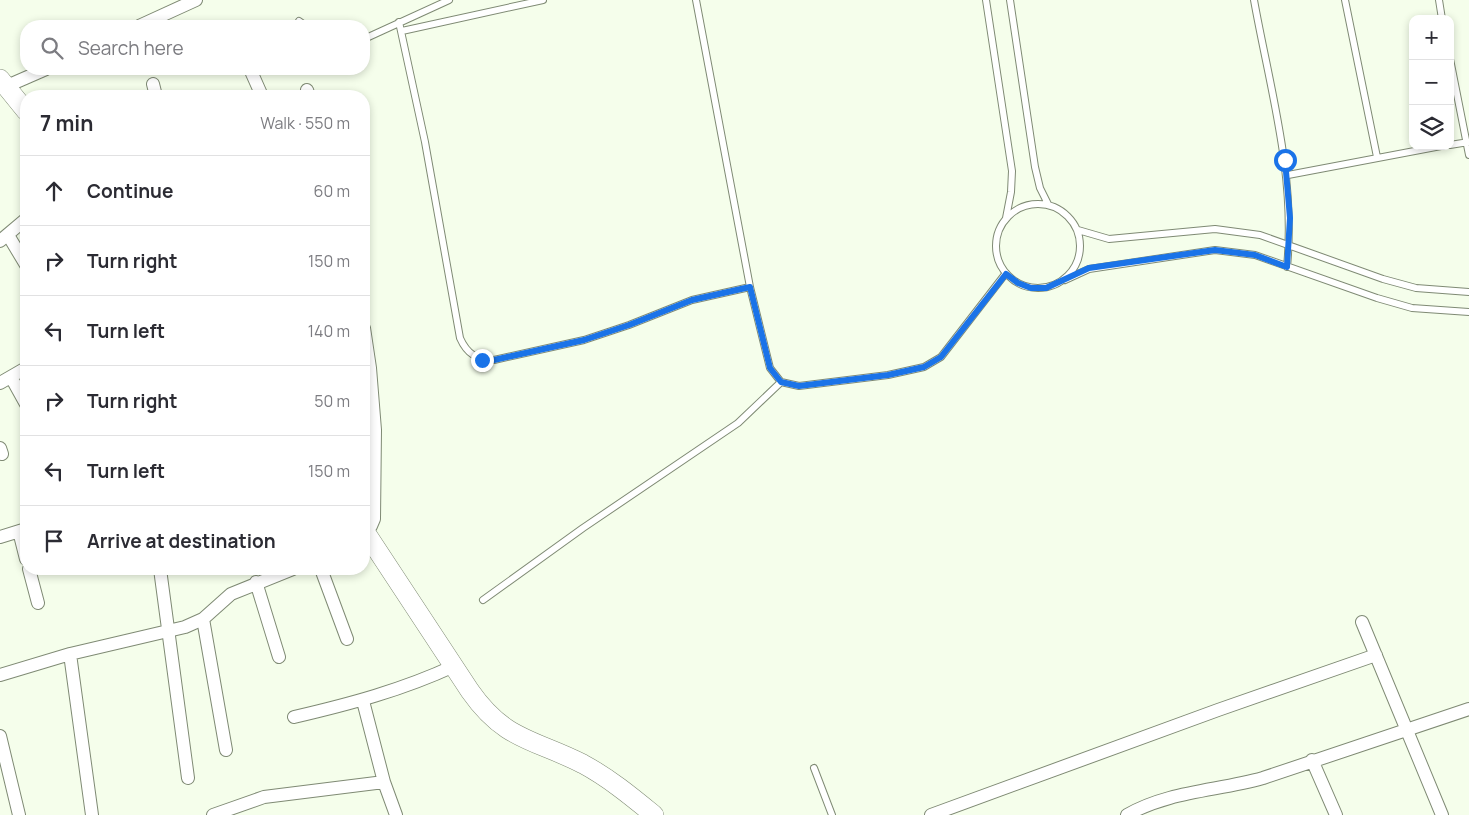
<!DOCTYPE html>
<html lang="en">
<head>
<meta charset="utf-8">
<style>
  :root { --surface:#fff; --page:#f2f2f3; --text:#2b2b33; --muted:#7c7c81; --line:#e1e1e2 }
  body { margin:0; font-family:Manrope,sans-serif; background:var(--page); color:var(--text) }
  .controls { position:absolute; right:15px; top:15px; display:grid; overflow:hidden; border-radius:10px; box-shadow:0 2px 8px #0003 }
  .controls button { width:45px; height:45px; display:grid; place-items:center; padding:0; border:0; border-bottom:1px solid var(--line); background:var(--surface); color:var(--text); font:25px sans-serif }
  .stop { position:absolute; width:15px; height:15px; margin:-11px; border:4px solid #1a73e8; border-radius:50%; background:#fff }
  .stop.end { background:#1a73e8; border-color:#fff; box-shadow:0 1px 5px #0008 }
  .list { margin:0; padding:0; list-style:none }
  h2 { display:flex; justify-content:space-between; align-items:center; height:65px; margin:0; padding:0 20px; font-size:21px }
  h2 small { font-size:16px; font-weight:400; color:var(--muted) }
  .list li { display:grid; grid-template-columns:32px 1fr auto; gap:15px; align-items:center; box-sizing:border-box; height:70px; padding:0 20px; border-top:1px solid var(--line) }
  .list b { display:block; font-size:19px; white-space:nowrap }
  .list em { font-size:16px; font-style:normal; color:var(--muted) }
  .icon { flex:none; width:28px; height:28px; fill:none; stroke:currentColor; stroke-width:2; stroke-linecap:round; stroke-linejoin:round }
  .map { position:relative; flex:none; width:1469px; height:815px; overflow:hidden }
  .search { position:absolute; background:var(--surface); box-shadow:0 2px 8px #0003; left:20px; top:20px; width:350px; height:55px; display:flex; align-items:center; gap:12px; box-sizing:border-box; padding:0 18px; border-radius:20px; color:var(--muted); font-size:19px }
  .panel { position:absolute; background:var(--surface); box-shadow:0 2px 8px #0003; left:20px; top:90px; width:350px; height:485px; border-radius:20px }
  .map>svg:first-child { display:block }
  .lines { fill:none; stroke-linecap:round; stroke-linejoin:round }
  .lane-casing { stroke:#7f8a74; stroke-width:8 }
  .street-casing { stroke:#7f8a74; stroke-width:14 }
  .secondary-casing { stroke:#7f8a74; stroke-width:20 }
  .lane { stroke:#fff; stroke-width:6 }
  .street { stroke:#fff; stroke-width:12 }
  .secondary { stroke:#fff; stroke-width:19 }
  .route { stroke:#1a73e8; stroke-width:6 }
</style>
</head>
<body>
<div class="map">
<svg width="1469" height="815" viewBox="0 0 1469 815">
  <rect width="100%" height="100%" fill="#f5feeb"/>
  <g class="lines">
    <defs>
      <path id="lane" d="M696,0L750,287L770,368L781,382L799,386L888,375L924,367L941,357L1006,273
        M986,0L1012,171L1011,192L1006,218
        M1010,0L1035,167L1040,188L1048,204
        M1254,0C1270,89 1296,175 1287,267
        M1345,0L1377,157
        M1439,0L1442,19
        M299,21L306,26
        M399,22L425,142L460,338C467,354 477,360 494,360L584,340L629,325L692,300L750,287
        M402,31L543,0
        M364,39L449,0
        M1450,59L1469,155
        M1450,145L1469,142
        M1288,175L1441,146
        M996 246a42 42 0 1 1 84 0a42 42 0 1 1-84 0Z
        M1078,230L1109,239L1215,229L1260,235L1383,279L1416,288L1469,292
        M1065,280L1089,269L1215,250L1255,255L1377,298L1412,308L1469,312
        M483,600L583,528L738,423L781,382
        M814,768L832,815"/>
      <path id="street" d="M139,26L196,0
        M250,69L262,96
        M153,84L156,96
        M7,86L46,69
        M307,90L309,96
        M8,235L26,265
        M0,241L26,219
        M364,328L370,368L375,430L374,519L371,526L364,533
        M11,377L26,404
        M0,383L26,368
        M0,448L2,454
        M19,531L26,559
        M0,537L26,529
        M29,569L38,603
        M160,569L188,778
        M321,569L347,639
        M256,582L279,657
        M203,619L226,750
        M1362,622L1442,815
        M70,654L92,815
        M0,675L70,654L185,627L203,619L231,594L293,569
        M363,701L384,782L396,815
        M294,717C350,704 402,690 454,666
        M0,736L19,815
        M1312,760L1336,815
        M213,815L264,797L384,782
        M931,815L1218,710L1376,655
        M1127,815C1169,791 1217,791 1263,778L1469,709"/>
      <path id="secondary" d="M0,79L26,111
        M364,530L470,691C505,741 534,739 583,764C609,778 632,797 654,815"/>
    </defs>
    <!-- lane casing -->
    <use href="#lane" class="lane-casing"/>
    <!-- street casing -->
    <use href="#street" class="street-casing"/>
    <!-- secondary casing -->
    <use href="#secondary" class="secondary-casing"/>
    <!-- lane -->
    <use href="#lane" class="lane"/>
    <!-- street -->
    <use href="#street" class="street"/>
    <!-- secondary -->
    <use href="#secondary" class="secondary"/>
  </g>
  <g class="lines">
    <!-- route -->
    <path class="route" d="M482,360H494L584,340L629,325L692,300L750,287L770,368L781,382L799,386L888,375L924,367L941,357L1006,274L1018,283L1031,288H1046L1089,268L1215,250L1255,255L1287,267L1290,218L1285,160"/>
  </g>
</svg>
<div class="controls">
<button>+</button>
<button>−</button>
<button><svg class="icon" aria-label="layers" viewBox="0 0 24 24"><path d="M12 4l9 5-9 5-9-5zM3 14l9 5 9-5"/></svg></button>
</div>
<div class="stop" style="left:1285px;top:160px"></div>
<div class="stop end" style="left:482px;top:360px"></div>
<div class="search"><svg class="icon" aria-label="search" viewBox="0 0 24 24"><circle cx="10" cy="10" r="6"/><path d="M15 15l6 6"/></svg>Search here</div>
<section class="panel">
<h2>7 min<small>Walk · 550 m</small></h2>
<ul class="list">
<li><svg class="icon" aria-label="ahead" viewBox="0 0 24 24"><path d="M12 20V5M6 11l6-6 6 6"/></svg><div><b>Continue</b></div><em>60 m</em></li>
<li><svg class="icon" aria-label="right" viewBox="0 0 24 24"><path d="M7 20v-9h11M14 6l5 5-5 5"/></svg><div><b>Turn right</b></div><em>150 m</em></li>
<li><svg class="icon" aria-label="left" viewBox="0 0 24 24"><path d="M17 20v-9H6M10 6l-5 5 5 5"/></svg><div><b>Turn left</b></div><em>140 m</em></li>
<li><svg class="icon" aria-label="right" viewBox="0 0 24 24"><path d="M7 20v-9h11M14 6l5 5-5 5"/></svg><div><b>Turn right</b></div><em>50 m</em></li>
<li><svg class="icon" aria-label="left" viewBox="0 0 24 24"><path d="M17 20v-9H6M10 6l-5 5 5 5"/></svg><div><b>Turn left</b></div><em>150 m</em></li>
<li><svg class="icon" aria-label="arrive" viewBox="0 0 24 24"><path d="M6 21V4h12l-3 4 3 4H6"/></svg><div><b>Arrive at destination</b></div></li>
</ul>
</section>
</div>
</body>
</html>
